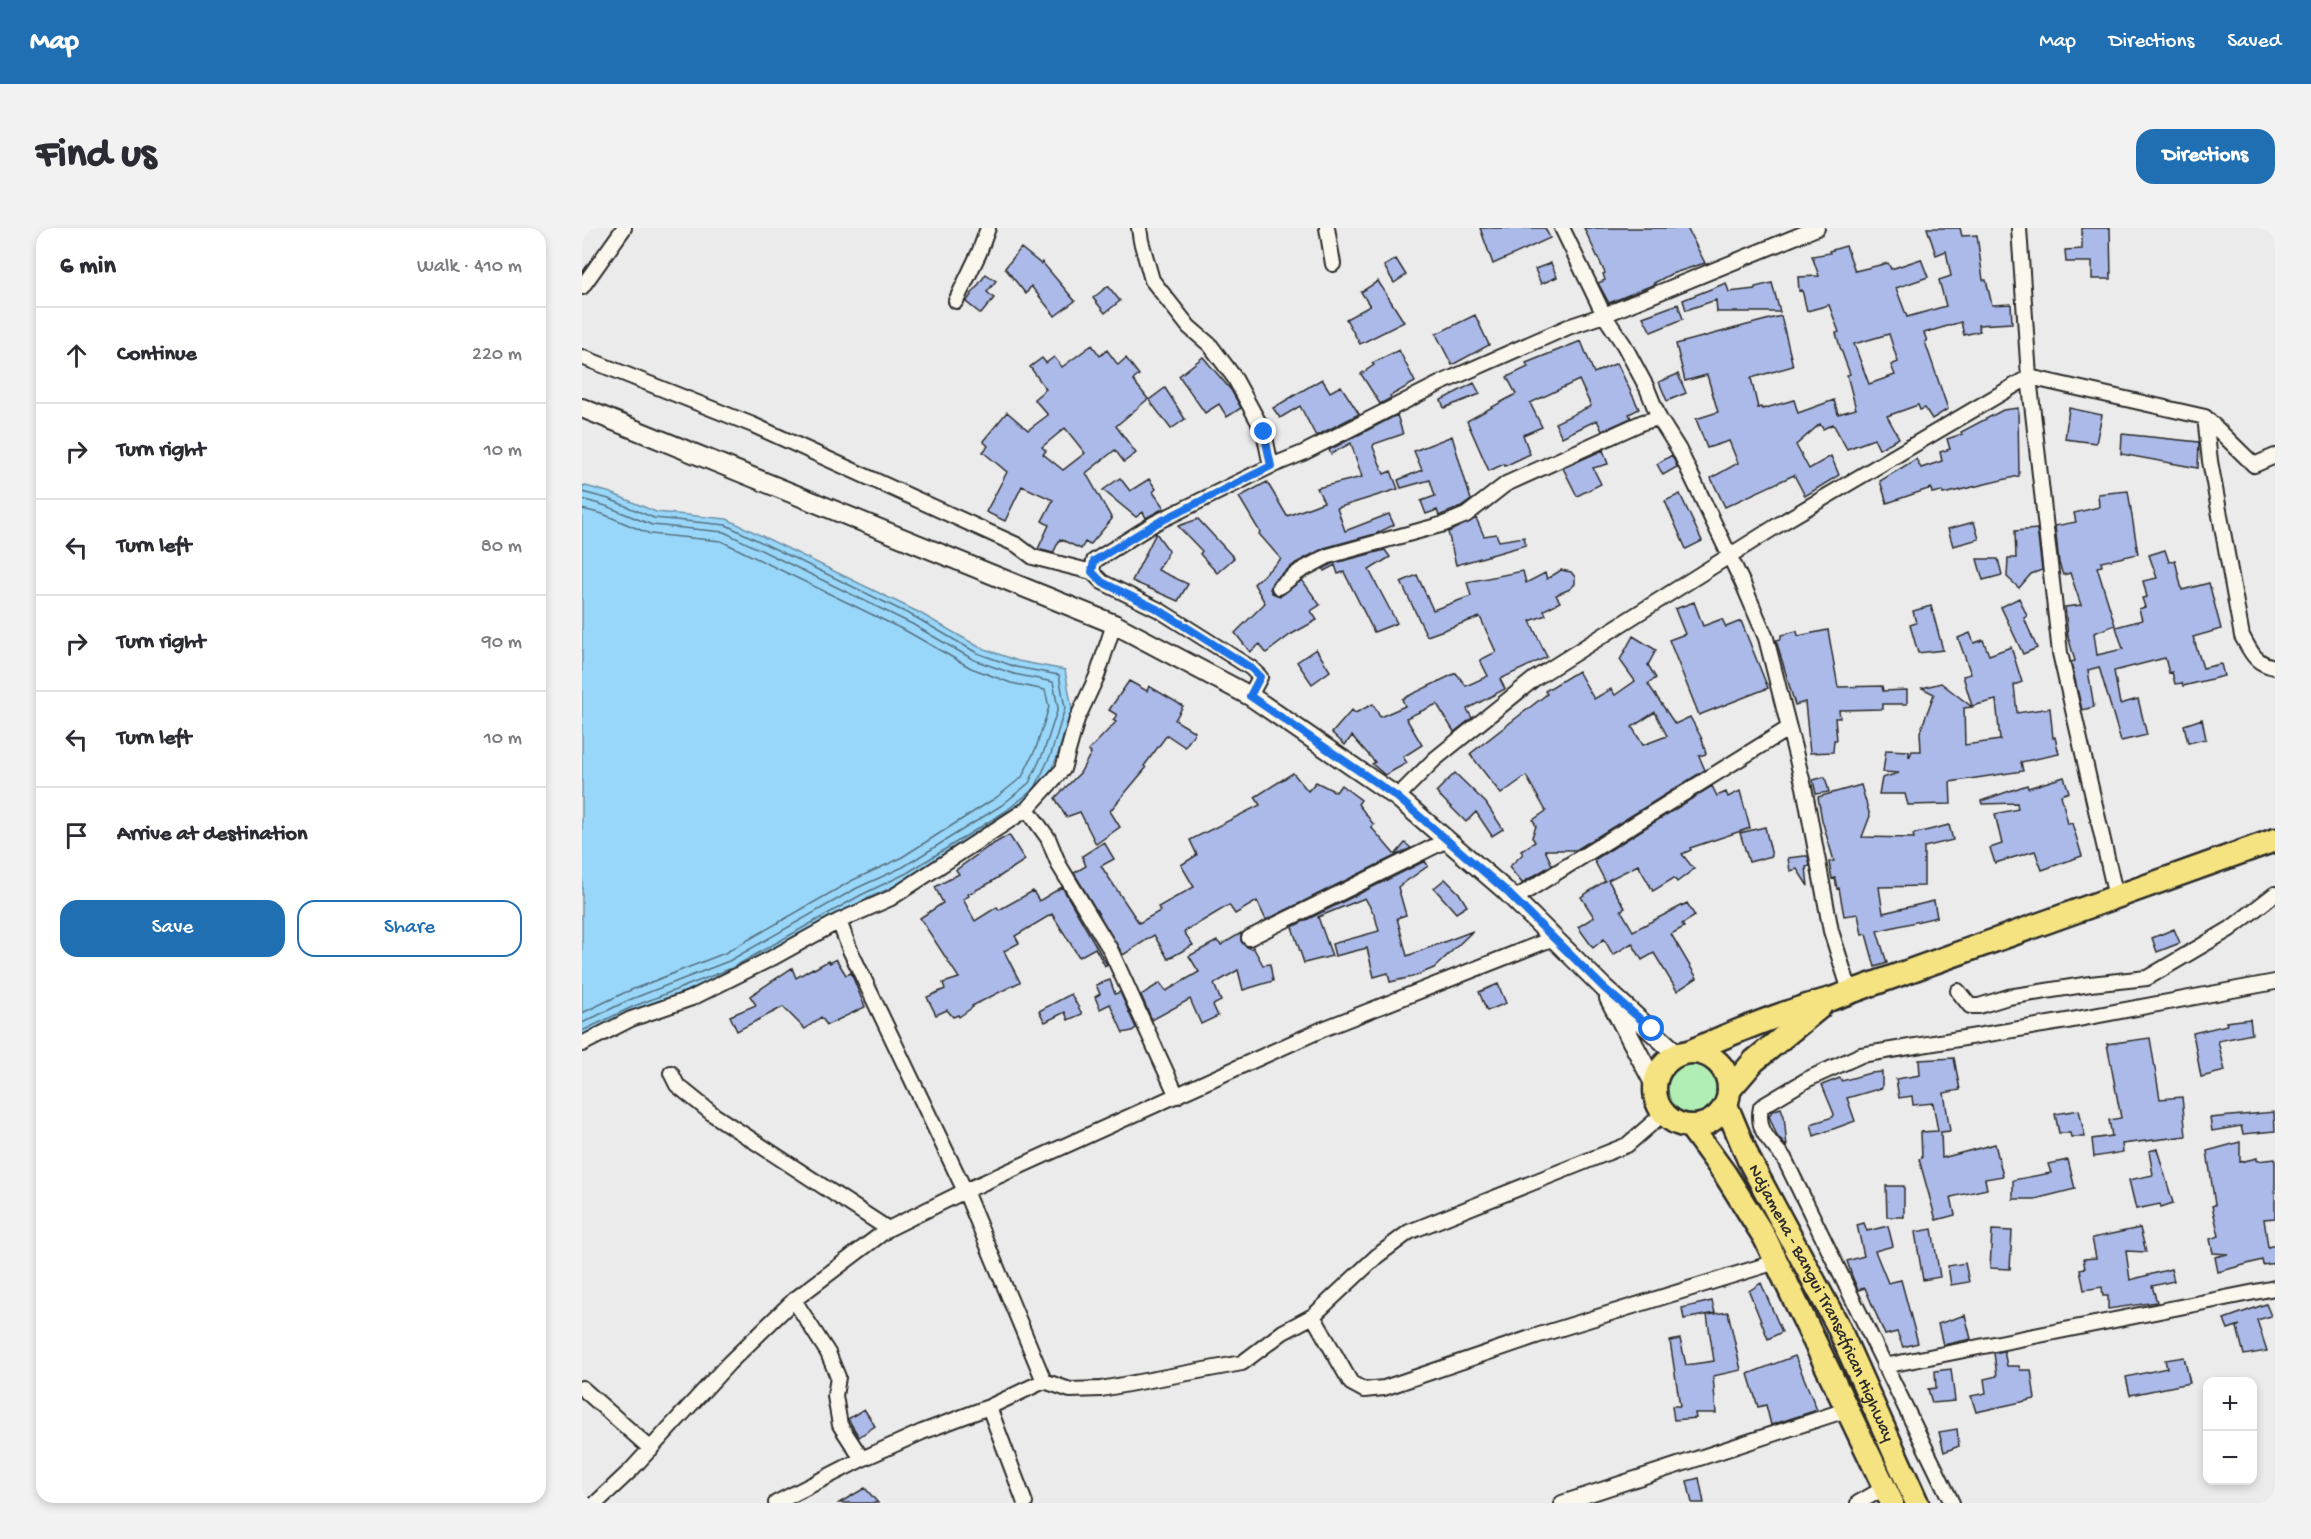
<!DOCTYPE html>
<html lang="en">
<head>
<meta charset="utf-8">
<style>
  :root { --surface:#fff; --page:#f2f2f3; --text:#2b2b33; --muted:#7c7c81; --line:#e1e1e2; --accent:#1f6fb2 }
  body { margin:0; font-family:"Gochi Hand",sans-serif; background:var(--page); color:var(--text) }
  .controls { position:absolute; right:18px; bottom:18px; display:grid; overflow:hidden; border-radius:12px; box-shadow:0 3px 9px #0003 }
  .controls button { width:54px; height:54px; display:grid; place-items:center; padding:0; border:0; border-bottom:2px solid var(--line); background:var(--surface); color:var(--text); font:30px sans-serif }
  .stop { position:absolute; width:18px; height:18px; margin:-14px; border:4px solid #1a73e8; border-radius:50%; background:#fff }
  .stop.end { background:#1a73e8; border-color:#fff; box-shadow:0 2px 6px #0008 }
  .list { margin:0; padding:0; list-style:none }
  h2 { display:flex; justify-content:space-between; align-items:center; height:78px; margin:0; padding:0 24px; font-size:26px }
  h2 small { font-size:20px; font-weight:400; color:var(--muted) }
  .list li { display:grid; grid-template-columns:39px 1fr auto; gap:18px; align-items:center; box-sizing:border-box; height:96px; padding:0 24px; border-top:2px solid var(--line) }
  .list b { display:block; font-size:22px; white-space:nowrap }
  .list em { font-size:20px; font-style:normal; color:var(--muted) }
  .actions { display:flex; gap:12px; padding:18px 24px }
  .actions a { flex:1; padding:14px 0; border:2px solid var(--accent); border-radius:18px; text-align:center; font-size:21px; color:var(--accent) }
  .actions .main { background:var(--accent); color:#fff }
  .icon { flex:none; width:33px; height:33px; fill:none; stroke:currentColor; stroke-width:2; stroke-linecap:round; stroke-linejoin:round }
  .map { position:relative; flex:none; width:1693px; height:1275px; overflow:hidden; border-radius:18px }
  header { display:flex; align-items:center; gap:36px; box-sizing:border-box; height:84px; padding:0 30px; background:var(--accent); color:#fff }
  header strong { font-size:28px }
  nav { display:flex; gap:33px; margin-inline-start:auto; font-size:21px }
  .intro { display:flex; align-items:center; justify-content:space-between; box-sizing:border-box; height:144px; padding:0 36px }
  h1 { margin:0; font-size:42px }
  .button { padding:15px 27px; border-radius:18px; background:var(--accent); color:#fff; font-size:21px; font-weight:700 }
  main { display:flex; gap:36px; padding:0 36px }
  aside { flex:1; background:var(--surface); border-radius:18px; box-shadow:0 3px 9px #0003 }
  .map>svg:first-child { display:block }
  .green { fill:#b1eeb5; stroke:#6e8c70; stroke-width:1.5 }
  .water { fill:#99d7fa; stroke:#6d92a7; stroke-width:1.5 }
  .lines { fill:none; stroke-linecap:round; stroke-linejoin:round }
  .shore { stroke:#57707e; stroke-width:1.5 }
  .building { fill:#abbae9; stroke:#2b2b2b; stroke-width:1.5; fill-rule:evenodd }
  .minor-casing { stroke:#2b2b2b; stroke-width:18 }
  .secondary-casing { stroke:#2b2b2b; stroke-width:22 }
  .trunk-casing { stroke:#2b2b2b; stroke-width:27 }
  .minor { stroke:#fbf7ec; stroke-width:14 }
  .secondary { stroke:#fbf7ec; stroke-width:18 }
  .trunk { stroke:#f5e381; stroke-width:22 }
  .route { stroke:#1a73e8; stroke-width:8 }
  .labels { text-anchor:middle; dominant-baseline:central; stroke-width:6; stroke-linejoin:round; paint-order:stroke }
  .street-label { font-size:18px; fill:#2b2b2b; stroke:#fbf7ec }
</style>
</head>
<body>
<header>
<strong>Map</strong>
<nav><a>Map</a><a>Directions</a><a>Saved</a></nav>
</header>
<div class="intro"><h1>Find us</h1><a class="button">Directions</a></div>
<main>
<aside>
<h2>6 min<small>Walk · 410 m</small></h2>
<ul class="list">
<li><svg class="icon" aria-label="ahead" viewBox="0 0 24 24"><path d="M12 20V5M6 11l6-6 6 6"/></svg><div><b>Continue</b></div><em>220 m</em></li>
<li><svg class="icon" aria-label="right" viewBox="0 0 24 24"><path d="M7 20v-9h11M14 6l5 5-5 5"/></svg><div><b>Turn right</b></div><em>10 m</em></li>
<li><svg class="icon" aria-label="left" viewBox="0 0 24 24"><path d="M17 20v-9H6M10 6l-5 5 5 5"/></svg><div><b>Turn left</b></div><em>80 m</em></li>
<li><svg class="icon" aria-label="right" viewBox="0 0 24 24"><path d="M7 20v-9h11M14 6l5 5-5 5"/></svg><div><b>Turn right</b></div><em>90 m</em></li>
<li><svg class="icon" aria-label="left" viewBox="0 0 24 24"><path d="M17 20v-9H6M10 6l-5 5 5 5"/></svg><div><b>Turn left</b></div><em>10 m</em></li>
<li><svg class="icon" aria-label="arrive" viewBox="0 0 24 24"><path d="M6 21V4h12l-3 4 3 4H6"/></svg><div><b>Arrive at destination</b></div></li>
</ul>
<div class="actions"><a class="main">Save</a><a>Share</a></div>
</aside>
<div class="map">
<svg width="1693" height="1275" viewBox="0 0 1693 1275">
  <rect width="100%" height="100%" fill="#ebebeb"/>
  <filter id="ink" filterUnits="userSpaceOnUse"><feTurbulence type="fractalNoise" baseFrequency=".0167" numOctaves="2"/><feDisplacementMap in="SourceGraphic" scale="12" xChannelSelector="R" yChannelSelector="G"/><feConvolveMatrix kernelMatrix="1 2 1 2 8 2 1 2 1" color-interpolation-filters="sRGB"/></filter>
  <g filter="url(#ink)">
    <!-- green -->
    <path class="green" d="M1081 863a29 29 0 1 1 58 0a29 29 0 1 1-58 0Z"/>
    <!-- water -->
    <path class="water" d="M0,257L29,265L74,284L145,291L336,384L397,419L436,433L483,442L490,481L475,529L458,564L427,588L328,651L282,672L152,746L103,764L0,810Z"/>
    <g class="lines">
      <!-- shore -->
      <path class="shore" d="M0,264L27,271L72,290L144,297L333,389L395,425L434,439L477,447L483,480L469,526L453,560L424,583L325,645L279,667L150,740L50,779L0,803
        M0,271L24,278L70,297L142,304L330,396L392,432L432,446L471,454L476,480L462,523L447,555L420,577L321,639L275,660L147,733L47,772L0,795
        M0,281L21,286L68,306L139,313L326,404L389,440L429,455L463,462L467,479L454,520L440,549L415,569L317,631L271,652L143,725L44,764L0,785"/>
    </g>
    <!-- building -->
    <path class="building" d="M898,0H963L968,10L911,36Z
      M1002,0H1105L1123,35L1089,46L1072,55L1073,56L1027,75L1016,55L1023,52L1021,46L1023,45Z
      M1345,0H1378L1380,8L1395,7L1401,52H1404L1410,77L1429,76L1430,95L1396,97L1398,103L1382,107L1379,94L1342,105L1345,113L1343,114L1366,181L1350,191L1343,180L1338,182L1336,177L1305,188L1317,210L1297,221L1292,211L1265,221L1251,196L1241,201L1238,196L1214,217L1227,241L1249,228L1257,247L1223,268L1212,247L1143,279L1129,250L1156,235L1147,213L1125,220L1114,191L1136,184L1125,147L1103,153L1094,116L1199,88L1211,138L1169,150L1176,180L1179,179L1180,181L1212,172L1216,185L1252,172L1256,186L1274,181L1265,147L1268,146L1258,119L1254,105L1257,104L1247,77L1225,83L1220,62L1217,63L1216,49L1237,48L1230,28L1248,25L1247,23L1264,18L1273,43L1306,35L1309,41L1339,31L1346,49L1314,60L1325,89L1364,78L1357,52L1369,48L1364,23L1354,27ZM1307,106L1316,134L1309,137L1313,147L1287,156L1272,116Z
      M1500,0H1528L1529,51H1510V34H1484L1483,22L1500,21Z
      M439,20L459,36L460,34L493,73L473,88L449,58L444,66L423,40Z
      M814,31L824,47L812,55L802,38Z
      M969,35L975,49L959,56L953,41Z
      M404,46L414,53L405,64L412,70L399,86L384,74Z
      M796,53L822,94L778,116L764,91L788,78L779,64Z
      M1144,55L1147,64L1173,61V59L1190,55L1198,84H1135L1134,72L1104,82L1101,72Z
      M526,58L538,73L523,85L511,70Z
      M1096,76L1101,91L1069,104L1061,89Z
      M893,87L907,117L870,137L854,106Z
      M999,113L1012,145L1035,135L1057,181L1047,186L1049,190L1020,203L1015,192L980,209L973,195L1009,178L997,152L948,175L960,199L941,207L948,226L923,238L922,236L907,243L885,193L934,166L925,149L946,139L944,135Z
      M510,117L518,128L525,122L536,137L544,130L557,147L551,152L566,171L534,198L554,225L542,234L533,222L504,245L530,291L508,317L503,314L499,321L478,311L471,325L456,321L467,297L460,293L471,272L440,258L423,293L404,284L425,244L401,224L406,218L401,213L425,184L446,202L466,187L452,171L464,161L448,139L460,130L464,135L472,129L480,139ZM483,200L503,225L481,242L461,226L464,223L460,219Z
      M817,122L833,154L808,168L809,170L798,176L779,146L792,137L790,135Z
      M621,129L649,162L659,180L645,189L637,176L623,185L597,148Z
      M1096,146L1104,165L1085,173L1077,154Z
      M740,151L748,164L759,158L777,186L734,208L718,178L698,190L691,180Z
      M892,155L898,166L862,180L859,172Z
      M583,160L603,191L589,201L567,172Z
      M1436,180L1437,248L1361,266L1360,263L1350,265L1349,260L1305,275L1298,253L1334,231L1339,240L1360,233L1358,224L1368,221L1365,211L1380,206L1379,204L1421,182Z
      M1487,180L1520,187L1514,215L1483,211Z
      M815,187L821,206L792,216L791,219L802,246L809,243L816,261L755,280L763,303L807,286L812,297L793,306L742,320L714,335L692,352L688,361L690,365L698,368L720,352L738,377L729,383L735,392L708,407L684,425L678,416L668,424L653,405L683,375L672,356L699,331L677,306L678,304L657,269L685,254L705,288L742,274L735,260L780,249L769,215L749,226L747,222Z
      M1540,206L1617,214L1616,240L1539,226Z
      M870,208L889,272L879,279L859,287L857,288L855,282L844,286L839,273L853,268L848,252L819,260L816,252L840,242L832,223Z
      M1021,222L1026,236L1011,240L1019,256L995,268L981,240Z
      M1090,227L1095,239L1081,247L1075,236Z
      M538,250L548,263L567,251L574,261L571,264L582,280L564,290L561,284L554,289L521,262Z
      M1546,263L1556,326L1519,334L1520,338L1515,339L1533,397L1512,405L1515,427L1541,421L1534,399L1560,392L1557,381L1563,379L1560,370L1565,369L1561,353L1575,350L1567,327L1583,322L1587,334L1593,332L1600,362L1627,355L1639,401L1611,409L1621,440L1639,436L1642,448L1601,458L1600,455L1593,456L1590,444L1587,445L1583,430L1532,443L1538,476L1556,471L1565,507L1539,513L1517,439L1506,442L1512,479L1500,482L1489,434L1493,433L1486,408L1483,379L1499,377L1488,345L1481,347L1477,335L1473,298L1494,294L1492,285L1517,279L1516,266Z
      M1098,266L1120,313L1104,321L1083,273Z
      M894,290L902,308L914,306L917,313L942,309L944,317L874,337L866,304Z
      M616,291L652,330L635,345L618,326L620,323L596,298Z
      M1392,294L1397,311L1371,318L1366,301Z
      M1455,301L1460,342L1449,346L1437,360L1425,349L1426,330H1434L1433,303Z
      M574,305L587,323L576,342L606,356L596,373L550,353Z
      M803,322L808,329L787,342L815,395L792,404L762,344L756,346L753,337L742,343L741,341L749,336Z
      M1395,331H1416L1420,347L1401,352Z
      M979,342L989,344L993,349V356L988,361L974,367L978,374L962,382L964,387L948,393L965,429L918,451L923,461L885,481L890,490L872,504L855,476L824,490L840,517L821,529L825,535L803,547L790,536L793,534L770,508L763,517L750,505L770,482L773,485L791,476L798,489L823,478L820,471L874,445L884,458L906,448L898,432L914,424L898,389L845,408L819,354L835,347L851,382L889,368L885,354L941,343L944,355L963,345L965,351Z
      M1437,370L1445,388L1442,390L1455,420L1441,426L1419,379Z
      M1112,374L1121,398L1140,391L1144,399L1159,393L1186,460L1117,487L1087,412L1103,406L1093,381Z
      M1349,378L1361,422L1336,425L1328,397L1334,395L1331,383Z
      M1246,402L1256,459L1300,458L1301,463L1325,462V476H1301V481L1257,482L1258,490H1253L1255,512H1252L1251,524L1228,525L1223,474L1213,477L1194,412L1199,411V407L1215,403L1216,408Z
      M1388,405L1392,415L1401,412L1407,427L1429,419L1440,454L1432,457L1435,485L1468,480L1471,510L1473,509L1477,526L1439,534L1441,543L1368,554L1369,576L1326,577L1323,566H1297L1300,550L1317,545L1301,544L1304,522L1327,523V530L1330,523H1339L1338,504L1352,466L1340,460L1359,455L1390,479L1382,480L1383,517L1418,512L1414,472L1390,478L1381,448L1389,446L1376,410Z
      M1051,408L1074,422L1066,437L1074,450L1066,456L1093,496L1108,489L1120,511L1124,526L1117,528L1123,542L994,622H963L970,637L940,655L927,639L941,626L939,623L953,614L950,609L954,598L951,592L964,583L944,548L919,566L888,526L965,466L963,463L996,443L1012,471L1029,461L1033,467L1053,453L1038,432ZM1073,484L1085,508L1061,517L1050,499Z
      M734,421L748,443L730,456L715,434Z
      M547,453L565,463L567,458L601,478L593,492L613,504L603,519L585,507L562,538L564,540L528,583L538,599L514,616L498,584L484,589L473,570L498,545L509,525L506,523L534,494L531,492L535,487L527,482Z
      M1620,491L1624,511L1606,515L1602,497Z
      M711,545L726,563L734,554L754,564L759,557L779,572L776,576L792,597L789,599L813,627L823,615L829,620L684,692L675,673L653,686L647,677L602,704L611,717L586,731L572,707L541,727L492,645L504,638L500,628L522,614L532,631L519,638L557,695L578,683L576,679L612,659L599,637L615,627L608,612L678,577L673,569Z
      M873,545L904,575L921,601L910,608L894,584L884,594L854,564Z
      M1243,549L1247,564L1234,566L1231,552Z
      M1482,549L1487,564L1479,567L1486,596L1490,595L1500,628L1460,642L1453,623L1413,635L1408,620L1420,616L1413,586L1436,581L1435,575L1400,576L1399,573L1445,557L1446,560Z
      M1279,557L1288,588L1280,609L1332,610L1331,606L1367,597L1371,612L1342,619V658L1297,659L1301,685L1352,673L1355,689L1295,703L1305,735L1293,739L1284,706L1280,707L1276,686L1262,688L1257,660L1255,661L1253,650L1250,651L1247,634L1252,633L1240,592L1236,569Z
      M1130,558L1135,568L1144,564L1146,569L1158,563L1168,600L1108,620L1109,622L1100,626L1112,641L1095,654L1092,650L1071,663L1056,637L1026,652L1043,680L1039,682L1051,703L1105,675L1113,688L1100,696L1102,699L1089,706L1115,750L1095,763L1072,725L1060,732L1050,715L1031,727L1022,711L1011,720L996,699L1012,689L999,669L1023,653L1012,632Z
      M1183,599L1190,628L1167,634L1158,605Z
      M427,607L443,632L406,656L386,666L387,668L381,671L393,693L415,679L417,682L451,663L457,673L480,659L525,737L523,738L513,720L497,729L470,686L433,708L437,715L422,723L438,754L390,778L391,779L377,789L376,787L371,789L365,782L354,787L345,769L363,761L361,755L377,750L338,690L361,675L353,659L377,646L374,642L406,619Z
      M1223,628H1226L1228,638L1224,639L1226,658L1215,641L1208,643L1206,630Z
      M843,633L846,638L816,659L824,687L815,690L825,728L891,703L852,740L830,749L808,754L806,745L792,749L785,720L753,728L750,716L797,703L793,688L783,670L736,689L750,728L722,735L710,699Z
      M863,651L877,665L885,678L874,685L852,660Z
      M1592,701L1598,715L1575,724L1570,710Z
      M659,705V713L662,717L669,721L671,719L681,737L688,736L691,753L661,762L656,742L632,756L639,773L631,777L636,788L619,796L608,771L570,792L559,767L578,755L584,763L617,744L607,728L635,713L639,717Z
      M254,731L264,747L269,745L283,779L245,797L239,789L223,801L201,779L155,803L148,788L174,777L168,768L210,740L214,750L231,740L232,741L246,733L248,735Z
      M528,752L533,766L538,764L554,800L550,803L541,805L528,776L518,781L513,769L518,766L514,757Z
      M916,756L924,775L905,783L897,764Z
      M489,766L500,786L486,792L483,784L463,794L457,783Z
      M1668,791L1670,806L1636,813L1643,843L1619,849L1611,805L1645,797L1644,794Z
      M1568,810L1578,871L1600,869L1604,908L1540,916L1541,924L1512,929L1510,911L1530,908L1527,892L1539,890L1525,816Z
      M1372,830L1378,862L1362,865L1368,903L1359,904L1360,930L1413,916L1421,948L1403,951L1405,961L1369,969L1373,987L1354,992L1337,931L1340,930L1339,904L1356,903L1351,875L1331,877L1330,868L1317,870L1314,851L1338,847L1337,832Z
      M1300,844V860L1265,870L1273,893L1232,908L1229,896L1251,889L1252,886L1240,857L1258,850L1260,853L1288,845Z
      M1199,880L1202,888L1205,919L1195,908L1187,888L1190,883Z
      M1497,882L1503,909H1489L1488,905H1477L1473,886Z
      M1692,884L1693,903L1661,906L1659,898L1630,903L1628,890Z
      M1658,914V934L1675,930V933L1693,931V990L1682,991L1686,1019L1693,1017V1035L1681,1037L1680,1032L1636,1044L1633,1029L1646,1026L1631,1025L1628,1011L1637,1008L1630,978L1633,977L1625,923Z
      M1575,921L1591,975L1579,979L1578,976L1554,981L1547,952L1571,947L1567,923Z
      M1486,932L1493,961L1453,971H1431V952L1469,945L1466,936Z
      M1304,958H1322V989H1305Z
      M1282,995L1285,1003L1306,998L1311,1018L1293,1023L1306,1055L1319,1052L1336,1115L1321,1119L1315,1104L1303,1107L1283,1060L1276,1062L1270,1048L1265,1033L1282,1028L1275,997Z
      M1558,1000L1564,1024L1544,1023L1548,1052L1589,1041L1592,1053L1570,1058L1575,1074L1526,1081V1068H1521L1520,1059L1502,1062L1498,1041L1503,1040L1501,1031L1514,1030L1510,1010Z
      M1350,1001L1358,1049L1341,1052L1333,1004Z
      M1410,1002L1430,1003L1428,1041L1408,1040Z
      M1383,1035L1387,1054L1369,1057L1366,1038Z
      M1179,1055L1200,1104L1186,1111L1167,1063Z
      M1130,1073L1133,1085L1102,1091L1100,1080Z
      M1684,1076L1689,1088L1675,1092L1685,1123L1662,1127L1655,1099L1658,1097L1646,1101L1642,1091Z
      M1146,1084L1159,1142L1131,1148L1134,1185H1113L1114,1190L1092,1192L1090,1178H1098L1088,1113L1098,1111L1104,1137L1132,1133L1125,1087Z
      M1383,1087L1389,1111L1361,1117L1356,1096Z
      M1422,1123L1425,1138H1437L1438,1142H1449L1453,1171L1394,1184L1389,1168L1404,1165L1402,1151L1415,1148L1412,1125Z
      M1213,1128L1235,1182L1189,1197L1184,1177L1176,1179L1166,1146Z
      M1602,1129L1608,1155L1548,1167L1544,1149L1585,1140L1583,1132Z
      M1369,1141L1373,1173L1350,1175L1346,1161L1354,1160L1353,1143Z
      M282,1181L293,1198L277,1209L266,1191Z
      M1375,1201L1377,1218L1362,1224L1357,1204Z
      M1117,1250L1122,1275H1110L1105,1253Z
      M283,1260L296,1275H257Z"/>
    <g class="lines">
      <defs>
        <path id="minor" d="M557,0L559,13L570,52L607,99L628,117L652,149L682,204L689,238
          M745,0L751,36
          M980,0L1022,87L1042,117L1065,160L1077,190L1097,222L1161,356L1184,410L1222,559L1249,703L1268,763
          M1437,0L1447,149L1478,425L1534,669
          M0,59L42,0
          M374,73L397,25L406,0
          M0,129L171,197L435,317L451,329L510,344
          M1623,189L1628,233L1660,408C1669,424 1673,436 1693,439
          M697,359L718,343L746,328L862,296L884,287L924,256L1061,194L1077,190
          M668,468L678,449L669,440L577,382L520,354L510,344L512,333L573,295L689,238L721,225L859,155L986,99L1022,87L1235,0
          M815,569L853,531L952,451L1201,294L1447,149L1623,189L1672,237L1693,228
          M445,581L466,610L477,637L528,721L595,868
          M932,671L1207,500
          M257,693L268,722L383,963L462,1153L488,1162L519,1161L660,1135L701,1104L731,1088L795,1028L827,1004L1045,917L1082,885
          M667,710L865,612
          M1376,763L1388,778H1397L1426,769L1508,756L1565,750L1648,701L1693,666
          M0,816L49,791L110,770L190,730L257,693L309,670L445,581L481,541L495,491L515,448L532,396
          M89,845L95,857L132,887L306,1001
          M212,1072L246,1125L256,1149L253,1168L258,1197L280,1231
          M731,1088L769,1155L782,1162L802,1160L954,1108L1194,1034
          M1302,1138L1693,1060
          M0,1160L69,1221
          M407,1179L443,1275
          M14,1275L49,1242L147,1135L212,1072L306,1001L383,963L741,801L972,710
          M194,1275L280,1231L340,1204L407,1179L462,1153
          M980,1275L1264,1182
          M1276,1275L1304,1259
          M1370,1275L1202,930C1188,913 1174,903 1179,879L1226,851L1279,827L1485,793L1693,754"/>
        <path id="secondary" d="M0,180L532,396L668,468L815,569L923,662L1022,760L1096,827
          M1027,770L1073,857"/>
        <g id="trunk">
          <path d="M1107,824C1154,803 1200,784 1249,771L1693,612"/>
          <circle cx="1110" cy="861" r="37"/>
          <path d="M1147,862L1172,833L1238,779"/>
          <path id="s1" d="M1144,877L1167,932L1255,1096L1335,1275"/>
          <path d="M1108,898L1143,946L1183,1010L1310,1275"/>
        </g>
      </defs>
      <!-- minor casing -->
      <use href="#minor" class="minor-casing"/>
      <!-- secondary casing -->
      <use href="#secondary" class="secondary-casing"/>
      <!-- trunk casing -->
      <use href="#trunk" class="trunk-casing"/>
      <!-- minor -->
      <use href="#minor" class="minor"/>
      <!-- secondary -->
      <use href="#secondary" class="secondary"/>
      <!-- trunk -->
      <use href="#trunk" class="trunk"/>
    </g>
  </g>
  <g class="lines" filter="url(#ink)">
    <!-- route -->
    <path class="route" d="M682,204L689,238L573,296L512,333L510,344L520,354L577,382L669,440L678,449L668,468L815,569L923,662L1022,760L1070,801"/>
  </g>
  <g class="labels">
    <!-- street labels -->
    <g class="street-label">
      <text stroke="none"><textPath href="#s1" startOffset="220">Ndjamena - Bangui Transafrican Highway</textPath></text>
    </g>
  </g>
</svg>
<div class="controls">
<button>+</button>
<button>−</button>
</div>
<div class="stop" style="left:1070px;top:801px"></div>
<div class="stop end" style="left:682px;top:204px"></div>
</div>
</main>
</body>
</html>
